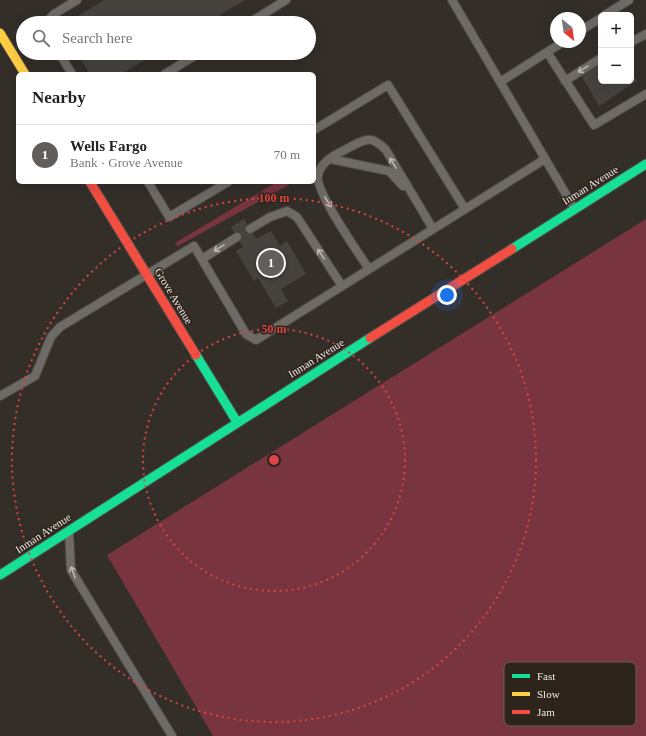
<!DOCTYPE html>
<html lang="en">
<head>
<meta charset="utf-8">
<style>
  :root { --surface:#fff; --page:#f2f2f2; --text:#222; --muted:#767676; --line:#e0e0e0; --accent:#615e5c }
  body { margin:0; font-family:"Times New Roman",serif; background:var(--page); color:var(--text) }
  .controls { position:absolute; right:12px; top:12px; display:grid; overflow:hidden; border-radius:6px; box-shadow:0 4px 16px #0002 }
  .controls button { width:36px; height:36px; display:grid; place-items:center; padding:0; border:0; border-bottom:1px solid var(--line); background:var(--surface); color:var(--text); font:20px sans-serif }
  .compass { position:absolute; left:550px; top:12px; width:36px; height:36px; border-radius:50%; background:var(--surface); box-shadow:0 4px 16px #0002; rotate:151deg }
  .you { position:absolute; left:447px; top:295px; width:14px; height:14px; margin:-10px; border:3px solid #fff; border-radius:50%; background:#1a73e8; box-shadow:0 0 0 6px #1a73e833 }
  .badge { display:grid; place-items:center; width:26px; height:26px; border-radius:50%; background:var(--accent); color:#fff; font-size:13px; font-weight:700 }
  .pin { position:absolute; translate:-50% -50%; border:2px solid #fff; box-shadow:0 1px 4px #0006 }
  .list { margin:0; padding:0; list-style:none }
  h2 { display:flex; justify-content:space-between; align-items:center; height:52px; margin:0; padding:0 16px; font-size:17px }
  h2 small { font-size:13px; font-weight:400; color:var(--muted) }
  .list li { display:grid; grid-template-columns:26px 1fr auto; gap:12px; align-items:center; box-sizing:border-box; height:60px; padding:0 16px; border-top:1px solid var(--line) }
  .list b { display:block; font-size:15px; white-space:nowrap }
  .list p { margin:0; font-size:13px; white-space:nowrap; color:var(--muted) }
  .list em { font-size:13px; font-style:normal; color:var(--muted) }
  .icon { flex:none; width:22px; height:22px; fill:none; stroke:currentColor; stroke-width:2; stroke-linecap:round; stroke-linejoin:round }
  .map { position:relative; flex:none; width:646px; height:736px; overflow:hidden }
  .search { position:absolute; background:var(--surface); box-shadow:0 4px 16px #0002; left:16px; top:16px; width:300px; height:44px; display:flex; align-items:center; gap:10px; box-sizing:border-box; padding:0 14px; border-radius:22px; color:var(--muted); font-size:15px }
  .panel { position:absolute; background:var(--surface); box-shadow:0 4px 16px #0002; left:16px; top:72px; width:300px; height:112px; border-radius:6px }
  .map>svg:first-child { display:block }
  .green { fill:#783540 }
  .building { fill:#46433f }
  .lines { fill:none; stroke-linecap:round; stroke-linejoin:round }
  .lane-casing { stroke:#4e4945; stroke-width:10 }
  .fast-casing { stroke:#4e4945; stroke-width:11 }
  .slow-casing { stroke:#4e4945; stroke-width:11 }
  .jam-casing { stroke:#4e4945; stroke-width:11 }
  .lane { stroke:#6e6a65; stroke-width:8 }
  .fast { stroke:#16e098; stroke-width:9 }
  .slow { stroke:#ffcf43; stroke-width:9 }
  .jam { stroke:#f24e42; stroke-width:9 }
  .oneway { stroke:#bdb7b2 }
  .ring { fill:none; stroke:#da4544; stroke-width:2; stroke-dasharray:2 4 }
  .labels { text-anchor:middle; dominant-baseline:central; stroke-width:3; stroke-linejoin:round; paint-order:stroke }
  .street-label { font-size:11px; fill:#f1eae5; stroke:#2d241b }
  .key { fill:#2d241b; stroke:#685f58; stroke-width:1 }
  .key-label { font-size:11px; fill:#f1eae5 }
  .centre { fill:#da4544; stroke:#2d241b; stroke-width:2 }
  .ring-label { font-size:12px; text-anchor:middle; font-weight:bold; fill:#da4544; stroke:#2d241b; stroke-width:3; stroke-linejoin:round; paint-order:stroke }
</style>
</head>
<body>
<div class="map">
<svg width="646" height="736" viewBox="0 0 646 736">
  <rect width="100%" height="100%" fill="#342e29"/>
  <!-- green -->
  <path class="green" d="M277,182H294L178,246L175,243Z
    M646,219V736H213L107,555Z"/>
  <!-- building -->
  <path class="building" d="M104,0H245L206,23H67Z
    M77,53H156L121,74H90Z
    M601,63V81H631V71L637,81L599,106L581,75Z
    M244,219L256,239L271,231L280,246L287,241L306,274L281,289L288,301L276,308L258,278L254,281L236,251L243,247L231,227Z"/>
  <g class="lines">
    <defs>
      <path id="lane" d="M452,0L574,208
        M605,15L629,0
        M46,23L54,14L77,0
        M249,23L286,0
        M580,31L601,18
        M631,42L646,34
        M547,52L594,125L646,94
        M59,53L72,74
        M165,74L199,53
        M565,81L601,58
        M500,82L563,42
        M314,130L388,85L465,209
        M330,159L389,171L403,186
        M148,182L169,217L228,182
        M250,229L270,217L287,211L297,217L342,286
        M202,259L237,237
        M369,269C359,254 315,191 318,176C320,159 342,152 354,145C369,137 374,138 386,150L433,229
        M0,396L35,376L51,337L60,327L194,246L246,334L256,340L545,159
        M69,533L71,570L172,736"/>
      <path id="fast" d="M512,249L646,164
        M196,355L237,422
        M0,575L370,338"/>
      <path id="slow" d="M0,33L25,74"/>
      <path id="jam" d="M90,182L196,355
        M370,338L512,249"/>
    </defs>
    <!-- lane casing -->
    <use href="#lane" class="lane-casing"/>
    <!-- fast casing -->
    <use href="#fast" class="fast-casing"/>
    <!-- slow casing -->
    <use href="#slow" class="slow-casing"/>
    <!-- jam casing -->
    <use href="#jam" class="jam-casing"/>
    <!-- lane -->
    <use href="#lane" class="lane"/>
    <!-- fast -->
    <use href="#fast" class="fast"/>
    <!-- slow -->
    <use href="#slow" class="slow"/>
    <!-- jam -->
    <use href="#jam" class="jam"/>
  </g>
  <!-- one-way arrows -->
  <defs><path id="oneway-shaft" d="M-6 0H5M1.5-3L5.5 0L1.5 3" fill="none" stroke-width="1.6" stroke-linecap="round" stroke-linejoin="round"/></defs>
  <g class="oneway">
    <use href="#oneway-shaft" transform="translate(583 69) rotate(148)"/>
    <use href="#oneway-shaft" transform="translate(393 163) rotate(-121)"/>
    <use href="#oneway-shaft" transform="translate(328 202) rotate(58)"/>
    <use href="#oneway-shaft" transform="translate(219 248) rotate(148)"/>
    <use href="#oneway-shaft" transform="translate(321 254) rotate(-123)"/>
    <use href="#oneway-shaft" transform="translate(73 572) rotate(-110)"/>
  </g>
  <!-- distance rings -->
  <g class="ring">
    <circle cx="274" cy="460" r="131"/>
    <circle cx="274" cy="460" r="262"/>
  </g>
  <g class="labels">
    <!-- street labels -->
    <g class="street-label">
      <text transform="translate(590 185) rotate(-32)">Inman Avenue</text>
      <text transform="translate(174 296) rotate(59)">Grove Avenue</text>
      <text transform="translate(316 358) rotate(-32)">Inman Avenue</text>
      <text transform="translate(43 533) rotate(-33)">Inman Avenue</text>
    </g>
  </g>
  <!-- legend -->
  <rect x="504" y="662" width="132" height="64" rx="6" class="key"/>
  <rect x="512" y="674" width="18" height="4" fill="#16e098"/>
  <rect x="512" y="692" width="18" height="4" fill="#ffcf43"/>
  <rect x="512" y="710" width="18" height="4" fill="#f24e42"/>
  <g class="key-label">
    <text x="537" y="680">Fast</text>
    <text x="537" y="698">Slow</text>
    <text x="537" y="716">Jam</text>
  </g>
  <circle cx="274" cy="460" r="6" class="centre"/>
  <g class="ring-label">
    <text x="274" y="202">100 m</text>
    <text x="274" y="333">50 m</text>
  </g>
</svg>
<div class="controls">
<button>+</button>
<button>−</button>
</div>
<svg class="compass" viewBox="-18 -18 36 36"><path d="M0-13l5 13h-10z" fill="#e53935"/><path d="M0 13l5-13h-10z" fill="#767676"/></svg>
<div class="you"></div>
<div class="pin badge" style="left:271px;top:263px">1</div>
<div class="search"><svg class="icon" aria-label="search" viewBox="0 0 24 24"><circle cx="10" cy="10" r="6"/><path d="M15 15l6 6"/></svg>Search here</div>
<section class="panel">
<h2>Nearby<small></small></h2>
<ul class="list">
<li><span class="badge">1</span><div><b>Wells Fargo</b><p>Bank · Grove Avenue</p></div><em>70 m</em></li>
</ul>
</section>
</div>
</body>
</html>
